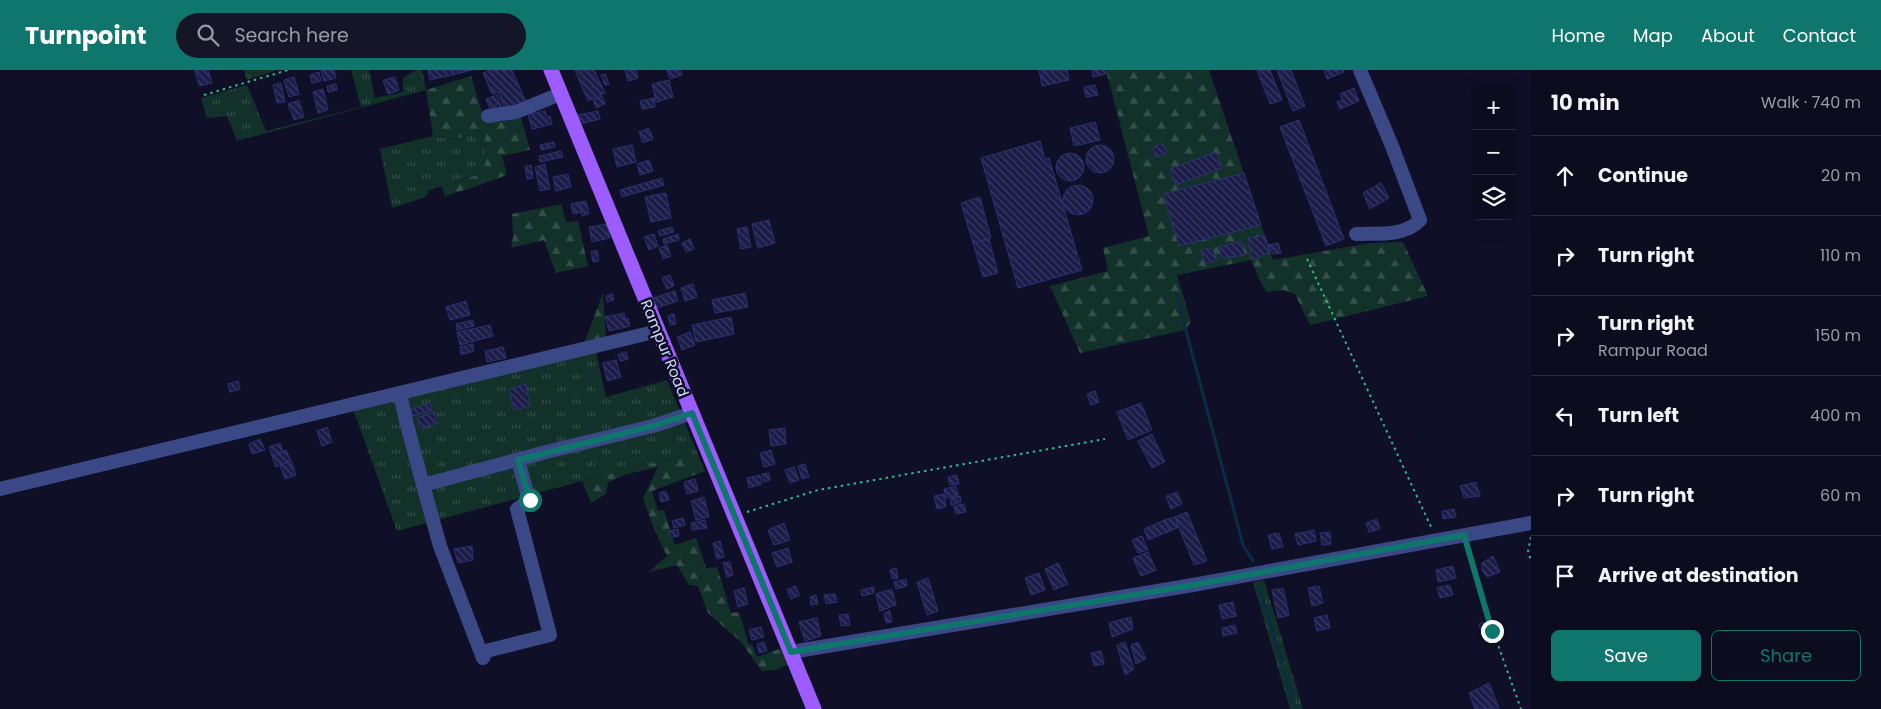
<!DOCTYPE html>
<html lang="en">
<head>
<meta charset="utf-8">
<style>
  :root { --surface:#0b0c1d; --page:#141526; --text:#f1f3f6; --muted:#9a9ba4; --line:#2b2c3b; --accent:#0f766e }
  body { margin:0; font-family:Poppins,sans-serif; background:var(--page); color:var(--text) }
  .controls { position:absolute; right:15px; top:15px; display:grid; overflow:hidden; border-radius:8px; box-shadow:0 5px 20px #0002 }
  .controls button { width:45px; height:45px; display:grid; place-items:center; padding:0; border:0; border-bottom:1px solid var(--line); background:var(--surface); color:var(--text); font:25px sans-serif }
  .stop { position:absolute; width:15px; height:15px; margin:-11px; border:4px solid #0f766e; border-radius:50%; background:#fff }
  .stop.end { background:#0f766e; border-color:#fff; box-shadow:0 1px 5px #0008 }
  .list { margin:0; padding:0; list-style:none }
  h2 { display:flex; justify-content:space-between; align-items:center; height:65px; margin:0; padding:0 20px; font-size:21px }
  h2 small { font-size:16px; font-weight:400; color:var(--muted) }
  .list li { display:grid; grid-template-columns:32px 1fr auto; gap:15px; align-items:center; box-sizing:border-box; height:80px; padding:0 20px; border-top:1px solid var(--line) }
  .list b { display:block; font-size:19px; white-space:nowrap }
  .list p { margin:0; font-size:16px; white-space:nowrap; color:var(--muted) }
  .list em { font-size:16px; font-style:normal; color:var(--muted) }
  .actions { display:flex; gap:10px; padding:15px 20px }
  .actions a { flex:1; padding:11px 0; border:1px solid var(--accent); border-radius:8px; text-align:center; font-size:18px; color:var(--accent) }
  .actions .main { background:var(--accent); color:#fff }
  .icon { flex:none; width:28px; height:28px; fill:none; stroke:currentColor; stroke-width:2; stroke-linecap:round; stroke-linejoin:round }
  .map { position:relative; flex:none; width:1531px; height:639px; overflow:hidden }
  header { display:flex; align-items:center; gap:30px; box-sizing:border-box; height:70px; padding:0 25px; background:var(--accent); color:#fff }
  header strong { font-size:24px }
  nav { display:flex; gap:28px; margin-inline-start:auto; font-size:18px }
  .search { width:350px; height:45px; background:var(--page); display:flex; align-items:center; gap:12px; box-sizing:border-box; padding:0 18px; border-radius:28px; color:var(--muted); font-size:19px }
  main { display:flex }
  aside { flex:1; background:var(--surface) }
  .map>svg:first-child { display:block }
  .grass { fill:url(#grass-tufts) }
  .forest { fill:url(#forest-firs) }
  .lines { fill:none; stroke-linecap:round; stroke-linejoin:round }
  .stream { stroke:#0a2d45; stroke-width:3 }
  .building { fill:url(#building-back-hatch); stroke:#2d2f74 }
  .path { stroke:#2eb992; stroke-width:2; stroke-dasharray:2.5 4; stroke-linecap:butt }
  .minor { stroke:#3a4886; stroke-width:14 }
  .major { stroke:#9d5cff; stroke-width:15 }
  .route { stroke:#0f766e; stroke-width:6 }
  .labels { text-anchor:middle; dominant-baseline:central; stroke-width:5; stroke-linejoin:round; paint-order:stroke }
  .street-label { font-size:15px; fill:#d5d9ff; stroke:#0f1027 }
</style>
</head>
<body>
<header>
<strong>Turnpoint</strong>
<div class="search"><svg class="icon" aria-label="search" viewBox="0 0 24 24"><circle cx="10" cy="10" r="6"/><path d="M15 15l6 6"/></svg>Search here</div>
<nav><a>Home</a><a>Map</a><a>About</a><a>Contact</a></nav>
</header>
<main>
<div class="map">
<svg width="1531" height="639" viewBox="0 0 1531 639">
  <defs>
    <pattern id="grass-tufts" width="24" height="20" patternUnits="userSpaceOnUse" patternTransform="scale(1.25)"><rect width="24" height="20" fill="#123129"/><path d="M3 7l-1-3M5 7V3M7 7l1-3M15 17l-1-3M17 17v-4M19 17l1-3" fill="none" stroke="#344e49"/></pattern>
    <pattern id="forest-firs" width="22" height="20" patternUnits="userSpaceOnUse" patternTransform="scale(1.25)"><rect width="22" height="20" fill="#123129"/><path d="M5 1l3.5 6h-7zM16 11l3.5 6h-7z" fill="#344e49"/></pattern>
    <pattern id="building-back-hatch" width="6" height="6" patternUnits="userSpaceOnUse" patternTransform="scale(1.25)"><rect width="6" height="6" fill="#1b1c48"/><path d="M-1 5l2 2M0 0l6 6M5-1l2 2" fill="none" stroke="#3b3c63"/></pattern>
  </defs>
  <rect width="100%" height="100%" fill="#0f1027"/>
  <!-- grass -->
  <path class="grass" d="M244,0H277L247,10Z
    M351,0H369L375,28L403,22V8L416,0H422L426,20L237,71L227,46L207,48L201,28L247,15L266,61L361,37Z
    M482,61L486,77L485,103L429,120L426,127L392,138L380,79L433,66L454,69Z
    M596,282L606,327L667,310L697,382L582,411L397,461L353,339Z
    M1264,510L1303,639H1290L1253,512Z"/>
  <!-- forest -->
  <path class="forest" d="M1106,0H1209L1273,190L1370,173L1403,172L1428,226L1310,255L1295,224L1284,220L1267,222L1262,215L1251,190L1177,205L1191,252L1185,260L1080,283L1050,216L1108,201L1103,178L1149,166Z
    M471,6L485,52H501L521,47L530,80L502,86L507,105L474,117L445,126L442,116L484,103L486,77L482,61L454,69L433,66L426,20Z
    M561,134L566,152L578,151L588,196L556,203L544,170L511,178L513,167L512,144Z
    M603,223L606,269L584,274Z
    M697,382L705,401L652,421L658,441L664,440L675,475L696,468L706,498L717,497L731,543L739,542L749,575L752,574L757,587L782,578L789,594L776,600L762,601L741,572L708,543L698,516L689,515L677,495L649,502L667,486L654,459L643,428L658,397L627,404L608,412L606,424L591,433L582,411Z"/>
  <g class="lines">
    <!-- stream -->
    <path class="stream" d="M1176,223L1243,475L1253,491
      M1259,518L1296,639"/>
  </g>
  <!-- building -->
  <path class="building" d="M198,0H208L212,13L199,16L195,1Z
    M321,0H334L336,8L324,11Z
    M428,0H473L430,10Z
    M491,0H512L526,32L505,40L498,22L492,24L483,3Z
    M575,0H594L605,23L588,31Z
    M625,0H636L638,8L628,11Z
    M667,0H680L682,5L670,9Z
    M1039,0H1067L1069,10L1042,16Z
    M1092,0H1105L1106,4L1093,7Z
    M1257,0H1270L1282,30L1270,34Z
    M1277,0H1291L1305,36L1293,41Z
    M1324,0H1343L1344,2L1327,9Z
    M319,2L321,11L312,13L310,5Z
    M605,4L609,14L605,15L601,5Z
    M294,7L299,24L289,27L284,10Z
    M395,7L399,20L388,24L383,10Z
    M669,10L673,27L656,32L652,14Z
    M281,13L285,32L277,33L273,15Z
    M336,14L337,20L328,22L327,16Z
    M1095,15L1098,25L1086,27L1084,17Z
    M1354,18L1359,31L1340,39L1337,32L1342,30L1340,24Z
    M323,19L328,40L318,43L313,22Z
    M497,25L502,39L492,43L486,29Z
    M602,26L605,34L596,38L593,30Z
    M654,28L655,37L642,39L640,31Z
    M299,30L304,47L294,50L288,34Z
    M545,41L547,47L550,46L552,54L532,59L528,44Z
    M598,41L600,49L580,54L578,45Z
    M1299,50L1344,169L1326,176L1280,57Z
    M1095,52L1100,70L1074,76L1070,58Z
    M649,58L653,69L643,73L639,62Z
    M1040,71L1045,89L1049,88L1082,200L1018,218L981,88Z
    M554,72L555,77L541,80L540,75Z
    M1163,73L1167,83L1156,87L1153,77Z
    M632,75L636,92L617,97L613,79Z
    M1086 89a14 14 0 1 1 28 0a14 14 0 1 1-28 0Z
    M561,81L563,87L540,92L539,86Z
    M1216,82L1222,98L1176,115L1170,99Z
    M1056 97a14 14 0 1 1 28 0a14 14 0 1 1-28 0Z
    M649,90L653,101L640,105L637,94Z
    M545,94L550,119L540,121L535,97Z
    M531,95L533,108L527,109L525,96Z
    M1244,103L1261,155L1179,176L1163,124Z
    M568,104L571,117L556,121L553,107Z
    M662,108L664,115L622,127L620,120Z
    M1381,113L1389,128L1370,139L1363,123Z
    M1063 130a15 15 0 1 1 30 0a15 15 0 1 1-30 0Z
    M666,123L671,148L651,152L645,127Z
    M980,127L991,168L973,173L961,133Z
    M586,131L589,144L582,146L580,132Z
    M580,132L582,142L573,144L571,134Z
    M769,150L775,173L758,178L752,154Z
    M607,154L610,168L592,172L589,157Z
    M672,157L674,162L660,166L658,161Z
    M747,157L751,177L741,179L737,159Z
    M654,164L658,176L649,180L644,167Z
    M678,164L679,170L664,174L663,169Z
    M1265,166L1270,182L1252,190L1248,168Z
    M690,169L694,179L686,182L682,173Z
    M989,169L998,203L983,207L973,173Z
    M1241,171L1245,185L1222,188L1219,177Z
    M1278,173L1281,183L1273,184L1268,175Z
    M667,175L671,186L663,189L659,178Z
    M1212,178L1217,190L1205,194L1201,180Z
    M597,180L599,191L593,192L591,182Z
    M670,205L674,216L667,219L662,208Z
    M693,214L697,227L685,231L681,218Z
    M675,221L678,231L657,238L653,228Z
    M745,223L748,237L715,243L712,230Z
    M613,224L614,230L607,232L606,226Z
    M466,231L470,245L450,250L446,237Z
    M624,243L625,249L628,248L630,256L609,261L605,247Z
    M674,244L676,254L670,255L668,246Z
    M731,247L734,264L696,272L692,255Z
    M473,250L474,256L457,260L456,254Z
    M490,255L493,266L460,275L457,262Z
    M690,262L695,275L682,280L677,267Z
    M473,274L474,281L461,285L460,277Z
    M503,277L506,288L487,292L485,281Z
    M626,282L628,289L620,291L618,284Z
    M616,290L621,307L607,311L603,293Z
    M238,311L240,319L230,322L228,314Z
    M526,314L530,336L514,340L509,319Z
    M1095,321L1099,332L1091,335L1087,324Z
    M430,333L432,340L412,346L411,339Z
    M1141,333L1152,360L1128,370L1117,342Z
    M434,342L438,353L420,359L417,348Z
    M327,357L332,372L322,376L317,361Z
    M785,358L786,374L771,376L769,360Z
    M1152,364L1165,392L1152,398L1138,371Z
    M260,369L265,380L252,384L249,374Z
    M280,373L283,382L272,386L269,377Z
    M286,380L291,391L276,397L272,386Z
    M771,380L775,394L764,397L760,383Z
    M291,391L296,405L285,409L280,395Z
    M805,394L809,407L802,409L798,396Z
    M794,397L799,410L790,413L785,400Z
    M769,403L770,410L764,412L762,404Z
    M760,405L762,414L749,418L747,408Z
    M957,405L959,414L950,415L948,407Z
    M695,409L698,421L687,424L684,412Z
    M1476,412L1480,426L1464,428L1460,416Z
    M956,416L958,425L946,428L944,419Z
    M666,421L669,430L661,432L659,423Z
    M1177,422L1182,434L1171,439L1166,426Z
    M944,424L946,437L937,439L934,426Z
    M960,426L961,432L951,435L950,428Z
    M704,427L709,447L696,450L691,431Z
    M964,434L966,442L956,444L954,436Z
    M1454,439L1456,447L1443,449L1442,441Z
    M1187,442L1207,491L1194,495L1175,447Z
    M1175,447L1179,457L1170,461L1165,450Z
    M683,448L685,455L674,458L672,451Z
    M1377,449L1380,459L1369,462L1366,453Z
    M705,450L707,458L692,460L691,453Z
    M1165,450L1170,461L1148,470L1144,459Z
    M784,453L790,470L774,475L768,460Z
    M678,459L679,466L670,468L669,461Z
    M1314,460L1316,471L1298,475L1295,464Z
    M1330,462L1331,474L1322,475L1320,463Z
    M1279,463L1283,477L1272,479L1268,465Z
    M1142,466L1148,480L1138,483L1132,470Z
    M720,471L724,487L717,489L713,473Z
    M472,476L473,490L458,493L454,479Z
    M788,478L792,492L777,497L772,483Z
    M1148,482L1156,500L1141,506L1133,488Z
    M1493,486L1500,502L1487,507L1482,500V493Z
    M730,492L733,505L727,507L723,493Z
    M1058,493L1068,514L1054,520L1045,499Z
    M1453,496L1456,508L1438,512L1436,500Z
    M896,498L898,508L892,509L890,500Z
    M1039,503L1045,520L1031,525L1025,508Z
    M928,508L938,541L927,545L917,512Z
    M906,509L907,516L896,519L894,512Z
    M1450,515L1453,525L1440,528L1437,518Z
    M795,516L800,525L791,529L787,520Z
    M1319,516L1323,533L1312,536L1308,518Z
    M874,517V523L862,526L861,520Z
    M744,518L748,534L738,537L734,521Z
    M1283,518L1289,545L1278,548L1272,520Z
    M892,519L896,535L880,541L876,524Z
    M835,524L837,532L826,534L824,525Z
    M816,525L818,534L811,535L810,527Z
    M1233,532L1236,546L1222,549L1219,535Z
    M890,541L892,552L886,553L884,543Z
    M848,544L850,555L841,556L839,545Z
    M1327,545L1330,558L1317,561L1314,548Z
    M1131,547L1133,559L1112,567L1109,553Z
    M817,548L821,566L805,571L799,552Z
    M1484,552L1489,565L1483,566L1479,554Z
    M1235,555L1237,563L1223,566L1222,558Z
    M761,557L764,567L752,570L749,560Z
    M764,572L767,581L759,583L757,574Z
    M1125,572L1134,599L1125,605L1117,575Z
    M1138,572L1146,589L1136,594L1131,575Z
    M1101,581L1104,594L1094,596L1091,583Z
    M1489,613L1499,638L1475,639L1469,623Z"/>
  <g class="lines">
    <!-- path -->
    <path class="path" d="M204,25L288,0
      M1307,189L1432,459
      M747,442L818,420L1105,369
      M1531,467L1528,481L1531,491
      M1467,477L1493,561L1521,639"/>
    <!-- minor -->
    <path class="minor" d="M488,46L516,42L560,24
      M1356,164C1378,163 1404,167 1420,150L1392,76L1360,0
      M400,323L406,351L423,415L546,382L653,356L692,343
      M423,415L440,476L483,588L486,581L550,565L517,439L529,430L518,390
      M0,419L658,261
      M791,582L1193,515L1531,453"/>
    <!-- major -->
    <path class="major" d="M551,0L814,639"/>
  </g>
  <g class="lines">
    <!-- route -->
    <path class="route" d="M530,430L518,390L653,356L692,343L791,582L1193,515L1464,465L1492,561"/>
  </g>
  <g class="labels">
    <!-- street labels -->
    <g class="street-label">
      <text transform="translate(665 278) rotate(68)">Rampur Road</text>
    </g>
  </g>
</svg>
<div class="controls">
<button>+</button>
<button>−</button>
<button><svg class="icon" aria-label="layers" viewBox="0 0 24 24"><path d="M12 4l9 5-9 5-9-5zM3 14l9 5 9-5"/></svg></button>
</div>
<div class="stop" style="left:530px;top:430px"></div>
<div class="stop end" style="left:1492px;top:561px"></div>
</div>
<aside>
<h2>10 min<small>Walk · 740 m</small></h2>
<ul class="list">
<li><svg class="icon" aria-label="ahead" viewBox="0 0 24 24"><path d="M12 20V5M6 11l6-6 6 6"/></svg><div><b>Continue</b></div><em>20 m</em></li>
<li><svg class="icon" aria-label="right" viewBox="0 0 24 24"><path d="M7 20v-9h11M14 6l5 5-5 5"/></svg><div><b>Turn right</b></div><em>110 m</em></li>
<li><svg class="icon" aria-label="right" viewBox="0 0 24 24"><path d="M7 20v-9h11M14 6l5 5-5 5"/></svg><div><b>Turn right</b><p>Rampur Road</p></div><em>150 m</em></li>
<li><svg class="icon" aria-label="left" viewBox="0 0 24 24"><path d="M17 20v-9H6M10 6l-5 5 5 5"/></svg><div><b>Turn left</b></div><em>400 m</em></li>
<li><svg class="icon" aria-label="right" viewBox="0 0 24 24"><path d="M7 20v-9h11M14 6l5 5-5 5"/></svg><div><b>Turn right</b></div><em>60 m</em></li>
<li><svg class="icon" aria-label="arrive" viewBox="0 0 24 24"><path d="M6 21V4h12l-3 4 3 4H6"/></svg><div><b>Arrive at destination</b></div></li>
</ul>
<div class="actions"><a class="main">Save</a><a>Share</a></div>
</aside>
</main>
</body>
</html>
